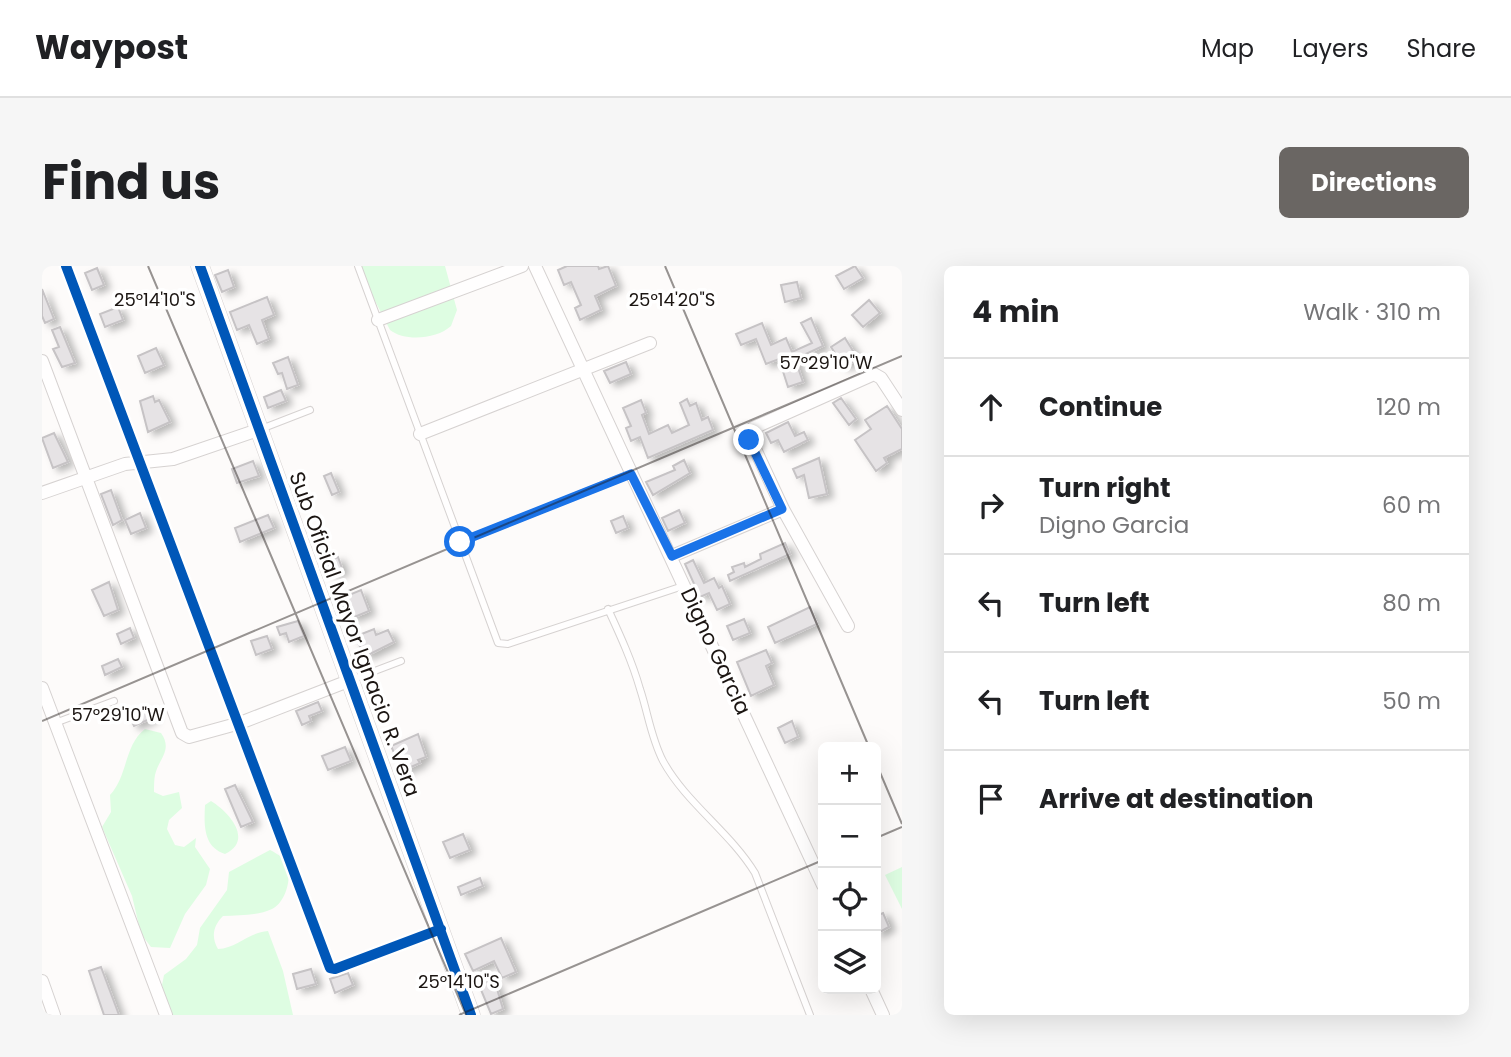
<!DOCTYPE html>
<html lang="en">
<head>
<meta charset="utf-8">
<style>
  :root { --surface:#fff; --page:#f6f6f6; --text:#202124; --muted:#757577; --line:#e0e0e0; --accent:#6a6663 }
  body { margin:0; font-family:Poppins,sans-serif; background:var(--page); color:var(--text) }
  .controls { position:absolute; right:21px; bottom:21px; display:grid; overflow:hidden; border-radius:10px; box-shadow:0 7px 28px #0002 }
  .controls button { width:63px; height:63px; display:grid; place-items:center; padding:0; border:0; border-bottom:2px solid var(--line); background:var(--surface); color:var(--text); font:35px sans-serif }
  .stop { position:absolute; width:21px; height:21px; margin:-16px; border:5px solid #1a73e8; border-radius:50%; background:#fff }
  .stop.end { background:#1a73e8; border-color:#fff; box-shadow:0 2px 7px #0008 }
  .list { margin:0; padding:0; list-style:none }
  h2 { display:flex; justify-content:space-between; align-items:center; height:91px; margin:0; padding:0 28px; font-size:30px }
  h2 small { font-size:23px; font-weight:400; color:var(--muted) }
  .list li { display:grid; grid-template-columns:46px 1fr auto; gap:21px; align-items:center; box-sizing:border-box; height:98px; padding:0 28px; border-top:2px solid var(--line) }
  .list b { display:block; font-size:26px; white-space:nowrap }
  .list p { margin:0; font-size:23px; white-space:nowrap; color:var(--muted) }
  .list em { font-size:23px; font-style:normal; color:var(--muted) }
  .icon { flex:none; width:38px; height:38px; fill:none; stroke:currentColor; stroke-width:2; stroke-linecap:round; stroke-linejoin:round }
  .map { position:relative; flex:none; width:860px; height:749px; overflow:hidden; border-radius:10px }
  header { display:flex; align-items:center; gap:42px; box-sizing:border-box; height:98px; padding:0 35px; background:var(--surface); border-bottom:2px solid var(--line) }
  header strong { font-size:33px }
  nav { display:flex; gap:38px; margin-inline-start:auto; font-size:24px }
  .intro { display:flex; align-items:center; justify-content:space-between; box-sizing:border-box; height:168px; padding:0 42px }
  h1 { margin:0; font-size:49px }
  .button { padding:18px 32px; border-radius:10px; background:var(--accent); color:#fff; font-size:24px; font-weight:700 }
  main { display:flex; gap:42px; padding:0 42px }
  aside { flex:1; background:var(--surface); border-radius:10px; box-shadow:0 7px 28px #0002 }
  .map>svg:first-child { display:block }
  .green { fill:#defde2 }
  .building { fill:#e6e3e5; stroke:#c6c3c5; stroke-width:2; filter:url(#shadow) }
  .lines { fill:none; stroke-linecap:round; stroke-linejoin:round }
  .lane-casing { stroke:#d6d2d1; stroke-width:8 }
  .street-casing { stroke:#d6d2d1; stroke-width:14 }
  .secondary-casing { stroke:#d6d2d1; stroke-width:19 }
  .lane { stroke:#fffefe; stroke-width:6 }
  .street { stroke:#fffefe; stroke-width:12 }
  .secondary { stroke:#fffefe; stroke-width:18 }
  .cycleway-casing { stroke:#fff; stroke-width:15 }
  .cycleway { stroke:#0057b8; stroke-width:10 }
  .route { stroke:#1a73e8; stroke-width:9 }
  .ticks { fill:none; stroke:#1b1512; stroke-width:2; stroke-opacity:0.45 }
  .labels { text-anchor:middle; dominant-baseline:central; stroke-width:7; stroke-linejoin:round; paint-order:stroke }
  .street-label { font-size:21px; fill:#1b1512; stroke:#fff }
  .ticks-label { font-size:18px; text-anchor:middle; fill:#1b1512; stroke:#fff; stroke-width:7; stroke-linejoin:round; paint-order:stroke }
</style>
</head>
<body>
<header>
<strong>Waypost</strong>
<nav><a>Map</a><a>Layers</a><a>Share</a></nav>
</header>
<div class="intro"><h1>Find us</h1><a class="button">Directions</a></div>
<main>
<div class="map">
<svg width="860" height="749" viewBox="0 0 860 749">
  <defs>
    <filter id="shadow"><feDropShadow dx="6" dy="3.5" stdDeviation="3.5" flood-color="#0004"/></filter>
  </defs>
  <rect width="100%" height="100%" fill="#fdfbfa"/>
  <!-- green -->
  <path class="green" d="M315,0H403L415,44L409,60C395,73 363,76 348,64Z
    M103,463L119,467C131,484 117,492 113,509C112,514 112,521 112,526L121,530L137,526L140,542L127,554L125,563L133,579L142,581L154,572L153,581L168,603L164,619L143,648L128,682L109,681L99,668L90,630L60,561L69,546L68,529C86,510 82,479 103,463Z
    M169,535C187,546 212,574 183,588C161,581 162,559 163,539Z
    M228,584C232,586 239,590 242,593C252,606 245,636 230,643C215,650 197,649 181,650C171,660 169,671 176,683C195,682 207,666 226,665L241,705L251,749H129L120,719L122,709L144,693L155,679L158,662L185,624L187,606Z
    M860,601V643L843,609Z"/>
  <!-- building -->
  <path class="building" d="M525,0H556L557,3L566,0L574,20L553,30L559,44L538,54L533,42L539,39L529,16L522,19L516,4Z
    M813,0L821,12L802,23L794,10Z
    M55,2L62,19L50,24L43,7Z
    M186,4L192,21L180,26L173,9Z
    M755,16L759,32L743,36L739,19Z
    M0,23L12,53L3,57L0,50Z
    M225,31L232,49L220,54L227,73L215,78L207,59L195,64L188,46Z
    M827,34L838,47L821,61L810,49Z
    M76,41L81,54L63,61L58,48Z
    M769,52L781,80L753,93L761,116L746,121L737,93L724,98L714,73L699,79L694,68L720,57L729,79L744,72L750,86L770,77L759,57Z
    M18,61L33,97L20,101L11,83L17,81L10,64Z
    M803,72L816,93L802,101L789,81Z
    M114,82L122,99L103,107L96,90Z
    M246,91L256,119L245,123L240,107L236,108L231,97Z
    M584,96L589,108L568,117L562,105Z
    M239,124L244,135L226,142L222,131Z
    M111,130L113,136L117,134L128,156L106,166L98,135Z
    M799,132L814,153L807,159L791,137Z
    M645,133L648,140L654,137L660,154L666,151L671,164L606,192L598,171L589,175L584,162L589,160L581,142L599,134L604,147L600,149L607,168L626,159L630,167L647,159L638,137Z
    M845,140L860,163V183L842,192L845,197L834,205L813,174L829,163L823,154Z
    M746,156L753,170L762,166L766,174L742,186L736,174L729,177L724,167Z
    M12,167L26,196L11,202L0,172Z
    M777,192L785,228L767,232L762,209L755,212L751,203Z
    M642,194L648,207L611,229L604,216L633,204L631,200Z
    M211,195L217,210L195,217L190,203Z
    M289,207L297,226L290,229L282,210Z
    M69,224L80,254L71,259L59,228Z
    M637,244L643,257L626,265L620,252Z
    M98,247L104,262L89,268L83,254Z
    M226,249L232,262L198,276L193,262Z
    M581,250L586,262L574,267L569,255Z
    M743,277L748,288L688,315L686,309L692,306L690,301L702,297L703,301L719,293L718,288Z
    M296,291L301,305L290,309L284,296Z
    M651,294L662,317L672,312L677,322L680,320L688,338L675,344L667,327L658,331L643,298Z
    M67,316L76,344L62,350L50,324Z
    M319,324L327,345L310,352L300,338L304,337L302,331Z
    M768,341L775,358L733,377L726,361Z
    M702,353L708,367L691,374L685,360Z
    M256,355L262,370L247,376L244,367L238,369L235,361Z
    M88,362L92,372L79,378L75,368Z
    M332,363L334,369L346,364L352,376L324,390L312,371Z
    M225,370L230,383L214,389L209,375Z
    M724,384L730,397L724,400L732,419L709,430L695,396Z
    M76,393L80,401L63,409L60,400Z
    M276,436L280,445L267,450L269,455L260,459L254,445Z
    M106,441L110,452L92,460L87,449Z
    M750,455L756,471L743,477L736,462Z
    M376,468L384,491L376,494L378,497L360,505L349,480Z
    M303,481L309,495L286,504L280,490Z
    M193,519L211,556L199,561L183,523Z
    M421,568L428,584L408,592L401,576Z
    M438,612L441,620L419,629L416,621Z
    M841,647L847,661L834,668V650Z
    M459,672L474,706L460,712L452,695L431,705L423,688Z
    M59,701L77,749H62L47,705Z
    M269,703L274,718L255,723L251,708Z
    M306,707L311,719L293,727L288,713Z
    M452,713L461,743L449,748L437,719Z"/>
  <g class="lines">
    <defs>
      <path id="lane" d="M316,0L456,377L466,378L644,319
        M219,163L268,144
        M418,276L589,208
        M566,343C578,369 590,395 598,423C606,447 609,472 621,495C644,537 688,566 713,607L768,749
        M309,414L359,395
        M13,457L72,435"/>
      <path id="street" d="M24,0L288,702L293,703L399,663
        M493,0L781,619
        M336,54L480,0
        M0,95L140,467L147,471L198,457L309,414
        M378,168L608,77
        M0,227L83,198L131,193L219,163
        M630,290L741,243
        M806,360L741,243L706,168L711,162L832,108L839,112L860,144
        M0,422L124,749
        M0,715L12,749
        M829,723L841,749"/>
      <path id="secondary" d="M158,0L429,749"/>
    </defs>
    <!-- lane casing -->
    <use href="#lane" class="lane-casing"/>
    <!-- street casing -->
    <use href="#street" class="street-casing"/>
    <!-- secondary casing -->
    <use href="#secondary" class="secondary-casing"/>
    <!-- lane -->
    <use href="#lane" class="lane"/>
    <!-- street -->
    <use href="#street" class="street"/>
    <!-- secondary -->
    <use href="#secondary" class="secondary"/>
    <defs>
      <path id="cycleway" d="M24,0L288,702L293,703L399,663
        M158,0L429,749"/>
    </defs>
    <!-- cycleway casing -->
    <use href="#cycleway" class="cycleway-casing"/>
    <!-- cycleway -->
    <use href="#cycleway" class="cycleway"/>
  </g>
  <g class="lines">
    <!-- route -->
    <path class="route" d="M418,276L589,208L630,290L740,243L707,174"/>
  </g>
  <!-- ticks -->
  <path class="ticks" d="M106,0L424,749M623,0L827,481M0,455L860,90M834,497L860,558M834,572L860,561M417,749L781,594"/>
  <g class="labels">
    <!-- street labels -->
    <g class="street-label">
      <text transform="translate(313 368) rotate(70)">Sub Oficial Mayor Ignacio R. Vera</text>
      <text transform="translate(674 385) rotate(65)">Digno Garcia</text>
    </g>
  </g>
  <g class="ticks-label">
    <text x="113" y="40">25°14'10"S</text>
    <text x="630" y="40">25°14'20"S</text>
    <text x="784" y="103">57°29'10"W</text>
    <text x="76" y="455">57°29'10"W</text>
    <text x="417" y="722">25°14'10"S</text>
  </g>
</svg>
<div class="controls">
<button>+</button>
<button>−</button>
<button><svg class="icon" aria-label="locate" viewBox="0 0 24 24"><circle cx="12" cy="12" r="6"/><path d="M12 2v4M12 18v4M2 12h4M18 12h4"/></svg></button>
<button><svg class="icon" aria-label="layers" viewBox="0 0 24 24"><path d="M12 4l9 5-9 5-9-5zM3 14l9 5 9-5"/></svg></button>
</div>
<div class="stop" style="left:418px;top:276px"></div>
<div class="stop end" style="left:707px;top:174px"></div>
</div>
<aside>
<h2>4 min<small>Walk · 310 m</small></h2>
<ul class="list">
<li><svg class="icon" aria-label="ahead" viewBox="0 0 24 24"><path d="M12 20V5M6 11l6-6 6 6"/></svg><div><b>Continue</b></div><em>120 m</em></li>
<li><svg class="icon" aria-label="right" viewBox="0 0 24 24"><path d="M7 20v-9h11M14 6l5 5-5 5"/></svg><div><b>Turn right</b><p>Digno Garcia</p></div><em>60 m</em></li>
<li><svg class="icon" aria-label="left" viewBox="0 0 24 24"><path d="M17 20v-9H6M10 6l-5 5 5 5"/></svg><div><b>Turn left</b></div><em>80 m</em></li>
<li><svg class="icon" aria-label="left" viewBox="0 0 24 24"><path d="M17 20v-9H6M10 6l-5 5 5 5"/></svg><div><b>Turn left</b></div><em>50 m</em></li>
<li><svg class="icon" aria-label="arrive" viewBox="0 0 24 24"><path d="M6 21V4h12l-3 4 3 4H6"/></svg><div><b>Arrive at destination</b></div></li>
</ul>
</aside>
</main>
</body>
</html>
